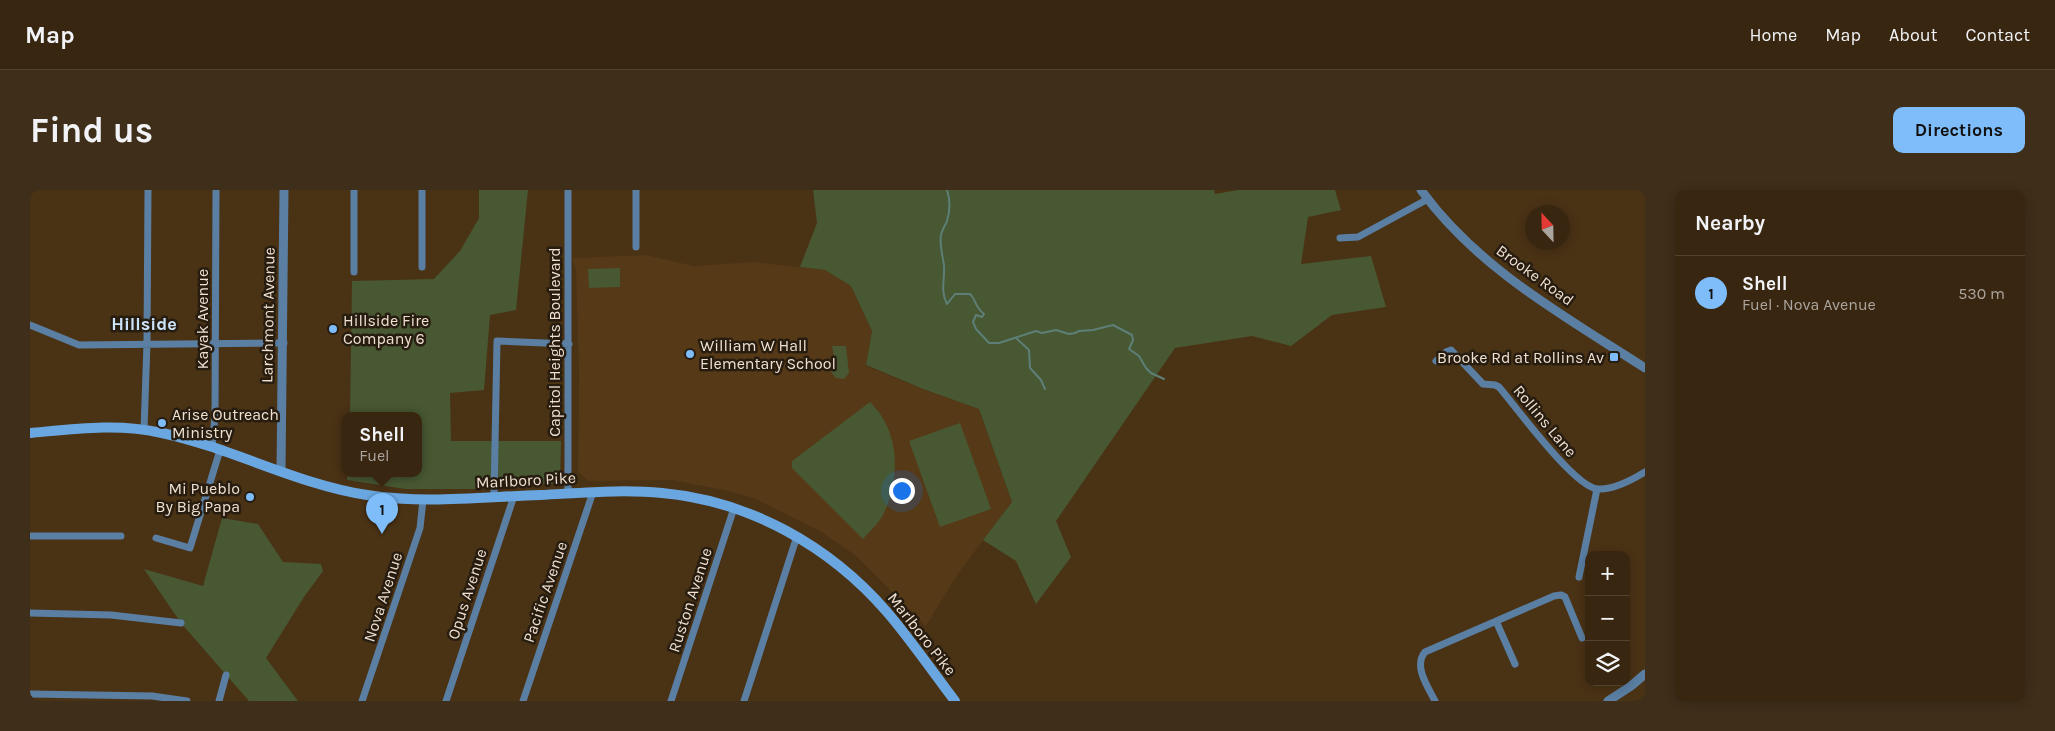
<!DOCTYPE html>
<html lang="en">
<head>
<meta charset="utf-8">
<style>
  :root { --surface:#382610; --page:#3f2e19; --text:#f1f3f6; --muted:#aba59f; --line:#524330; --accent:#7ebdf9 }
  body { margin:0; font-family:Karla,sans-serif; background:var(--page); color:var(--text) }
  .controls { position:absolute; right:15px; bottom:15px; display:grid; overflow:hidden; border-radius:10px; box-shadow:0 2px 12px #0003 }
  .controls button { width:45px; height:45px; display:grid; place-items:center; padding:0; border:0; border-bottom:1px solid var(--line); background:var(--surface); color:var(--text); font:25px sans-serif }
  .compass { position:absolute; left:1495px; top:15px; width:45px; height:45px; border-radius:50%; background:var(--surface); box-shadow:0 2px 12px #0003; rotate:338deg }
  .you { position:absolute; left:871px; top:300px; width:18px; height:18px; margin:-12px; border:4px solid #fff; border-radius:50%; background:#1a73e8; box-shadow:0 0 0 8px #1a73e833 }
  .badge { display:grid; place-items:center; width:32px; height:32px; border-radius:50%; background:var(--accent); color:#111; font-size:16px; font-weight:700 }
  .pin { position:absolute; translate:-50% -41px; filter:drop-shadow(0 1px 2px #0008) }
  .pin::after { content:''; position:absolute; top:26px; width:18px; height:15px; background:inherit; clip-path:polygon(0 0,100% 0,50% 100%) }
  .popup { position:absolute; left:312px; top:222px; width:80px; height:65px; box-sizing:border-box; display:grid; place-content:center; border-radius:10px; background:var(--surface); filter:drop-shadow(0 1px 4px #0005); font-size:16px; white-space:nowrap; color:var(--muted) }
  .popup b { font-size:19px; color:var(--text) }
  .popup::after { content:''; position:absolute; left:50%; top:100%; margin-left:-10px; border:10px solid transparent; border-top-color:var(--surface) }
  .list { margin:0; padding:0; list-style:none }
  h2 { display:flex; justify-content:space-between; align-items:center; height:65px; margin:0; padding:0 20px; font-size:21px }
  h2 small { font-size:16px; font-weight:400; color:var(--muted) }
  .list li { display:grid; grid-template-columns:32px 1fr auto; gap:15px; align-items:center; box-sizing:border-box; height:75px; padding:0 20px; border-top:1px solid var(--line) }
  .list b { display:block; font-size:19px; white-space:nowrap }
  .list p { margin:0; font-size:16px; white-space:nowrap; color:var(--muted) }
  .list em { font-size:16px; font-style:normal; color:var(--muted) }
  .icon { flex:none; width:28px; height:28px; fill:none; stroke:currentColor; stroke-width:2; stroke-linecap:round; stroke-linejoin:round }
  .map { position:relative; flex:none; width:1615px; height:511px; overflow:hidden; border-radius:10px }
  header { display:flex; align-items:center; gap:30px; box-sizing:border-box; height:70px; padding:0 25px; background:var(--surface); border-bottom:1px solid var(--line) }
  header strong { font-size:24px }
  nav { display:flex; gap:28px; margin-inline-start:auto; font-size:18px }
  .intro { display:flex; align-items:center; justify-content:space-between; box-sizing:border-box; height:120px; padding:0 30px }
  h1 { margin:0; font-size:35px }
  .button { padding:12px 22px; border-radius:10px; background:var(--accent); color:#111; font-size:18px; font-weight:700 }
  main { display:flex; gap:30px; padding:0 30px }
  aside { flex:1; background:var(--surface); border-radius:10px; box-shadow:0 2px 12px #0003 }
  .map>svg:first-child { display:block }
  .built { fill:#563916 }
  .green { fill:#475832 }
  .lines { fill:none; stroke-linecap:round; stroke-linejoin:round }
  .stream { stroke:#5e7f77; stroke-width:2 }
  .minor { stroke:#5a7fa3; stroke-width:7 }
  .tertiary { stroke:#5a7fa3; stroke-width:9 }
  .secondary { stroke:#6aa7e0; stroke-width:10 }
  .poi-dot { fill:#7ebdf9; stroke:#271c10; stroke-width:2 }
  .labels { text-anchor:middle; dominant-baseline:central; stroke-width:5; stroke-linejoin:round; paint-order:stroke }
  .street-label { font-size:16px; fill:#efe0d0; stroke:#271c10 }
  .poi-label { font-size:16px; fill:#efe0d0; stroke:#271c10; text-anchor:start }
  .neighbourhood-label { font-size:18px; font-weight:bold; fill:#cce3fa; stroke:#271c10 }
</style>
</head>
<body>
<header>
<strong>Map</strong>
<nav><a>Home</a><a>Map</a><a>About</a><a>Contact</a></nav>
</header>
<div class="intro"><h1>Find us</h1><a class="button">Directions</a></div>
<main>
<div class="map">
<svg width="1615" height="511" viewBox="0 0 1615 511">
  <rect width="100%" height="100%" fill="#4a3215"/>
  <!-- built -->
  <path class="built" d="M616,65L664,76L724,72L795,80L821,96L842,141L836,176L892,199L949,219L982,312L927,385L896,436L825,365L788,340L724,308L699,301L642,290L558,291L548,282L549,186L546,80L542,68Z"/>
  <!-- green -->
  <path class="green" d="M449,0H498L486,120L460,125L454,200L420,203L421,251H531L530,293L453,299H375L317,290L318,283H388V225H320L322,91L404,89L430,61L449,28Z
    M783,0H1184L1185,4L1208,0H1305L1311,20L1278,27L1271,74L1341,66L1356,117L1302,125L1261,156L1222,146L1145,158L1026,331L1041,367L1006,414L986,371L953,350L982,312L949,219L893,199L836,175L842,141L821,96L795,80L770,77L787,33Z
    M590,78V97L559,98L558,79Z
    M802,156H816L819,183L814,189L806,188L801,182L805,171Z
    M840,212C844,217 849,221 852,227C870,255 868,295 853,325C848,334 840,341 833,349L762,278V271Z
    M930,233L961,319L910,337L879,251Z
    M192,328L228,334L253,372L291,374L293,381L274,407L236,468L268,511H219L151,433L114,379L173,396Z"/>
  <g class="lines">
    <!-- stream -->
    <path class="stream" d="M917,0C920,9 920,21 917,31C915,36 912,40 911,45C909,56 913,65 914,76C915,89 910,101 917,114L925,104H940C946,109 944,116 954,124L952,127L946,125L943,132L946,139L959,153H969L1006,141L1012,143L1026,140L1039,144L1045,143L1049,141L1063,140L1083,135L1102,145L1103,150L1099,159L1109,166L1116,178L1121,183L1134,189
      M986,148L999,160L1000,178L1011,190L1015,199"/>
    <!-- minor -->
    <path class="minor" d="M324,0V82
      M392,0V77
      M1310,48L1328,47L1398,9
      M606,57V0
      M0,135L49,155L254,153
      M1406,171L1416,162L1421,160L1453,194L1465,195L1469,197C1486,217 1545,298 1568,299C1583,300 1602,290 1615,282
      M114,240L117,153L118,0
      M182,257L185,226L186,0
      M538,303V0
      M464,307L467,151L539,154
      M0,346H91
      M126,348L160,358L190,260
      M1549,387L1567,299
      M0,423L81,425L151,433
      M1466,431L1485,474
      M0,504L122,506L157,511
      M189,511L196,485
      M332,511L390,338L393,310
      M416,511L484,306
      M493,511L563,302
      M641,511L704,318
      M714,511L767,346
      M1405,511C1398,497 1383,476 1395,462L1524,406L1531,405L1535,407L1552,448"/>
    <!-- tertiary -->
    <path class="tertiary" d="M1391,0C1447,78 1536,127 1615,178
      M251,280L254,0
      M1578,511L1601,496L1615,484"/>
    <!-- secondary -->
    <path class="secondary" d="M0,243C44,239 88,233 132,243C202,258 266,294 337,305C394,314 452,307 510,305C551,303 592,299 632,303C720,311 800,356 857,422C881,450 902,481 925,511"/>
  </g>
  <!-- markers -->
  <g class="poi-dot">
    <circle cx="303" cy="139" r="5"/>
    <circle cx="660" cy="164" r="5"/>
    <rect x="1579" y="162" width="10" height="10" rx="2.5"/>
    <circle cx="132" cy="233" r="5"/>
    <circle cx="220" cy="307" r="5"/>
  </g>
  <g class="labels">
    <!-- street labels -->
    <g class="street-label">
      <text transform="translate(1505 85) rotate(36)">Brooke Road</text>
      <text transform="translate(238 125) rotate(-89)">Larchmont Avenue</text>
      <text transform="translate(172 129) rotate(-90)">Kayak Avenue</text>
      <text transform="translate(524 152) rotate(-90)">Capitol Heights Boulevard</text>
      <text transform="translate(1515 231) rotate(50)">Rollins Lane</text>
      <text transform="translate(496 290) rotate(-3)">Marlboro Pike</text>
      <text transform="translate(515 402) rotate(-71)">Pacific Avenue</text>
      <text transform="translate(437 404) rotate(-72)">Opus Avenue</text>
      <text transform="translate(353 407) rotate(-72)">Nova Avenue</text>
      <text transform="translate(660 410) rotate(-72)">Ruston Avenue</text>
      <text transform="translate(892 444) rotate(52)">Marlboro Pike</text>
    </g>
    <!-- poi labels -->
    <g class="poi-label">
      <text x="313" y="130">Hillside Fire<tspan x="313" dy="18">Company 6</tspan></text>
      <text x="670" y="155">William W Hall<tspan x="670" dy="18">Elementary School</tspan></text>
      <text x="1574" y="167" text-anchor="end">Brooke Rd at Rollins Av</text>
      <text x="142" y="224">Arise Outreach<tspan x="142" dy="18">Ministry</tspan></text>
      <text x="210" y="298" text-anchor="end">Mi Pueblo<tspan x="210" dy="18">By Big Papa</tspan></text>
    </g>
    <!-- neighbourhood labels -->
    <g class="neighbourhood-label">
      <text x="114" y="134">Hillside</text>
    </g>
  </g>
</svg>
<div class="controls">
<button>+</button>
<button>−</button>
<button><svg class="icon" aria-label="layers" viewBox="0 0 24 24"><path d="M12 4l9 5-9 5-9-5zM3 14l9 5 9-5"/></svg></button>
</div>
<svg class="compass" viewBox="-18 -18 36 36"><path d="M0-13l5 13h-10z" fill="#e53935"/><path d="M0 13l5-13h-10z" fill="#aba59f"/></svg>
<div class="you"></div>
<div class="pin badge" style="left:352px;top:344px">1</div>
<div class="popup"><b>Shell</b>Fuel</div>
</div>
<aside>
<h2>Nearby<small></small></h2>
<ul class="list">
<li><span class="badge">1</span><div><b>Shell</b><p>Fuel · Nova Avenue</p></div><em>530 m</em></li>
</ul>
</aside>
</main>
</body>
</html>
